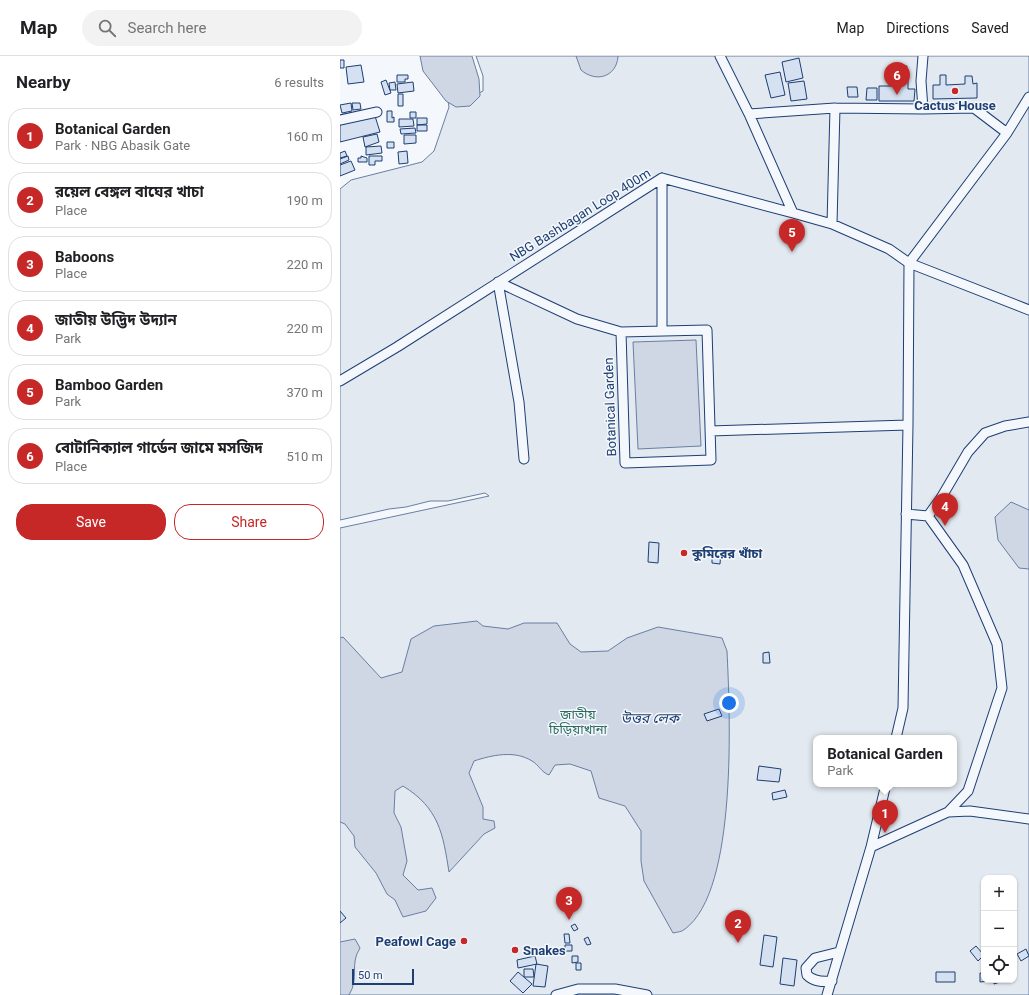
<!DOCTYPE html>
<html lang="en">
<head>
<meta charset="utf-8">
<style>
  :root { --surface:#fff; --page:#f2f2f2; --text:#202124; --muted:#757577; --line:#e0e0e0; --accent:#c62828 }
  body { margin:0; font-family:Roboto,"Noto Sans Bengali",sans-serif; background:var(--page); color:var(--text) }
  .controls { position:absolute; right:12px; bottom:12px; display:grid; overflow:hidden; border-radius:8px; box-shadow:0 1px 3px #0004 }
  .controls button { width:36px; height:36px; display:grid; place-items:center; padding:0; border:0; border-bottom:1px solid var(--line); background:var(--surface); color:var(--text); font:20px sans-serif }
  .scale { position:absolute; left:12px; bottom:10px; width:62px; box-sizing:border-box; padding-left:4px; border:2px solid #1d3f73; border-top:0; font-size:11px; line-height:14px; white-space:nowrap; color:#1d3f73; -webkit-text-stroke:3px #f4f7fb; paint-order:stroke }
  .you { position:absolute; left:389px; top:647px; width:14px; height:14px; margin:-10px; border:3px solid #fff; border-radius:50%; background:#1a73e8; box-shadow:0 0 0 6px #1a73e833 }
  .badge { display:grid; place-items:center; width:26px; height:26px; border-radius:50%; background:var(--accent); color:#fff; font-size:13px; font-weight:700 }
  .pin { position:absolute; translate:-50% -33px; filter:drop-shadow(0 1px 2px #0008) }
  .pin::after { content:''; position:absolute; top:21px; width:14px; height:12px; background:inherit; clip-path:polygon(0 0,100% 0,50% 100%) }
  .popup { position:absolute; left:473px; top:679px; width:144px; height:52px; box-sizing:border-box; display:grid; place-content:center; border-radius:8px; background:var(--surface); filter:drop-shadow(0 1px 3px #0005); font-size:13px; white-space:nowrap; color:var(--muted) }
  .popup b { font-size:15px; color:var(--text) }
  .popup::after { content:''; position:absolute; left:50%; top:100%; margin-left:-8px; border:8px solid transparent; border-top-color:var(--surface) }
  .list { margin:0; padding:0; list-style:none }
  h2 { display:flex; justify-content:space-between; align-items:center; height:52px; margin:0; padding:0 16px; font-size:17px }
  h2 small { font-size:13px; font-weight:400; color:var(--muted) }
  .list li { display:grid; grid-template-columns:26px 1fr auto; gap:12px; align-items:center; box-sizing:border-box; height:56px; margin:0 8px 8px; padding:0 8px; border:1px solid var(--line); border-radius:16px }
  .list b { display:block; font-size:15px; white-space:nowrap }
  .list p { margin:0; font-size:13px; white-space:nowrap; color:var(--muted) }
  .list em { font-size:13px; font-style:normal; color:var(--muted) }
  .actions { display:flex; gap:8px; padding:12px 16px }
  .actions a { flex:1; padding:9px 0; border:1px solid var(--accent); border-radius:16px; text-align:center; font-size:14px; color:var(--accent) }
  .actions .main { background:var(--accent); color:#fff }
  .icon { flex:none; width:22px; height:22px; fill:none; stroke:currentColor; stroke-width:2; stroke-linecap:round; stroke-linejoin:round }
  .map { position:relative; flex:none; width:689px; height:939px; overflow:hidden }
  header { display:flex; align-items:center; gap:24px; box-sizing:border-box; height:56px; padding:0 20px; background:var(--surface); border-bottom:1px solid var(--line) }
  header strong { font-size:19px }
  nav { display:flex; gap:22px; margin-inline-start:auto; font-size:14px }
  .search { width:280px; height:36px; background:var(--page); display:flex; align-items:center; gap:10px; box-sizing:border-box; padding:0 14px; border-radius:22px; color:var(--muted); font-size:15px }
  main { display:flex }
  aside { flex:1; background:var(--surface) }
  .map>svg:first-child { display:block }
  .green { fill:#e3e9f0; stroke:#687fa3; fill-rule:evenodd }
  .water { fill:#cfd7e4; stroke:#687fa3 }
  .building { fill:#d5e0f0; stroke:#1d3f73 }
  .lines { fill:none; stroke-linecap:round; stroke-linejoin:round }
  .minor-casing { stroke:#1d3f73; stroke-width:11 }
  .minor { stroke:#f4f7fb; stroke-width:9 }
  .poi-dot { fill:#c62828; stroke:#f4f7fb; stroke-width:1.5 }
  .labels { text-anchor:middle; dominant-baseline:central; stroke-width:3; stroke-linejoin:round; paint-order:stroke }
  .poi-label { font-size:13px; font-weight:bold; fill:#1d3f73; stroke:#f4f7fb; text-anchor:start }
  .street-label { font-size:13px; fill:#1d3f73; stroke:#f4f7fb }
  .park-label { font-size:13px; fill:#2c6c60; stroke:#f4f7fb }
  .water-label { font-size:14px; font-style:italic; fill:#1d3f73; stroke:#f4f7fb }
</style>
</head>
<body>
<header>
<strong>Map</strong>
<div class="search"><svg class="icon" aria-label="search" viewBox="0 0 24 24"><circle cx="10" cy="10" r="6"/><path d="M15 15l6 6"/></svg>Search here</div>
<nav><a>Map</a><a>Directions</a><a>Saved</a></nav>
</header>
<main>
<aside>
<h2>Nearby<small>6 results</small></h2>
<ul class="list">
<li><span class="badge">1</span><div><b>Botanical Garden</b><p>Park · NBG Abasik Gate</p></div><em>160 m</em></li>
<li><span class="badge">2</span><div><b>রয়েল বেঙ্গল বাঘের খাচা</b><p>Place</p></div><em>190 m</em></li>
<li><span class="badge">3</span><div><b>Baboons</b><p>Place</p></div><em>220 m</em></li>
<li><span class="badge">4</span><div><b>জাতীয় উদ্ভিদ উদ্যান</b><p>Park</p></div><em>220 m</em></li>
<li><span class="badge">5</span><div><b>Bamboo Garden</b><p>Park</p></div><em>370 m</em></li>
<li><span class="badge">6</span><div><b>বোটানিক্যাল গার্ডেন জামে মসজিদ</b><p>Place</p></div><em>510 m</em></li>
</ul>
<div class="actions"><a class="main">Save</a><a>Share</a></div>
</aside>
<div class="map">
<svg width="689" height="939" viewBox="0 0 689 939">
  <rect width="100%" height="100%" fill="#f4f7fb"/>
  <!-- green -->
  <path class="green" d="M136,0H689V939H0V472L149,440L145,437L108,445H90L66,451L49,453L0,464V133L11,124L82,106L94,95L109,51L108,45L133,40L143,35V20ZM476,682H614V728H476ZM644,822H674V924H644Z"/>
  <!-- water -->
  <path class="water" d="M80,0H132L139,23L140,40L130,50L116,51L106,45L83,15Z
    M236,0H278V1C276,21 256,27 241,14Z
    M356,284L361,390L298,393L293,286Z
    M671,446L689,454V513L679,512L658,484L655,461Z
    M137,565L143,570L168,573L184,567H217L230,588L241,596L268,595L287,582L318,571L382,582L387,595C390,657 398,834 345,873C342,876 337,876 333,877L304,825L301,805V775L285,750L259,742L251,715L230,708L215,709L209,719C201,716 199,709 192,705C175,694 152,699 134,705L129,717L143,751V763L154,765L155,772L144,778L109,816C103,778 99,752 63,730L55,735L54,757L61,771L67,805L63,819L78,834L92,832L96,842L86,855L63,861L55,844L47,838L36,817L15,791L14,780L5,768L0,766V582L3,581L41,622L62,616L71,583L94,570Z
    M15,883L20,892C9,909 20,921 9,939H0V886Z"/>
  <!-- building -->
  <path class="building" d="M459,2L463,22L446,26L442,6Z
    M0,4H4V12H0Z
    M21,9L24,26L8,28L6,11Z
    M556,10H567L566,15H556Z
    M440,16L445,39L431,42L425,19Z
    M558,16H567V21H558Z
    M57,19H68V23H65V26H57Z
    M600,19H606V29L625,28V20H632L633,28L637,27V42L593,43V29H600Z
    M557,23H568V33H575L574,45H539V30H557Z
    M46,24L51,37L45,39L41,26Z
    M464,25L467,43L451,45L448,27Z
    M55,26L56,34H50L49,27Z
    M73,26L74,35L58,37L57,28Z
    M507,31H517L518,41H508Z
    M527,32H537V44H526Z
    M58,38H63V50H58Z
    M11,47L12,55L2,57L0,49Z
    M12,47H20L21,53L13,54Z
    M47,55H52V62L54,61V66H47Z
    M70,56H76V62H70Z
    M35,60L40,76L0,86V69Z
    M77,62H87V68L77,69Z
    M59,63H73L74,70L59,71Z
    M77,69H87V75H77Z
    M75,72L76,77L61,78L60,73Z
    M37,78L39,86L25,91L23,81Z
    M64,79H76V87L64,88Z
    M47,86H54V92H47Z
    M41,90L42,97L26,99V91Z
    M5,95L7,100L0,102V97Z
    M67,95L68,107L59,108L58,96Z
    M8,100L9,104L0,108V103Z
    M21,100L27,102V106H18V102H21Z
    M29,100H42V105H35V109H29Z
    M11,105L15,114L0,120V109Z
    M309,486L319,487L318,507L308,506Z
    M372,495H381L380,508L372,507Z
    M429,596L430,607H423V597Z
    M379,653L382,660L367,665L364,658Z
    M419,710L441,713L439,726L417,724Z
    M445,734L447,741L433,744L432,737Z
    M0,855L6,862L0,867Z
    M235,868L238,873L234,875L231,870Z
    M224,878H229L230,887H225Z
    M424,879L437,881L433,911L420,909Z
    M248,881L251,888L247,889L244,883Z
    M225,889H232V895H225Z
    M636,890L644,899L638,905L630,895Z
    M686,893L689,900L681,905L677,898Z
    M195,900L197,908L178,912L177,904Z
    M232,900H238V906L232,907Z
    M443,902L457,904L454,930L440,928Z
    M236,907H241V914H236Z
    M196,908L208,910L205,931L193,930Z
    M184,913H193L194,921H184Z
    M178,916L192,928L183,937L170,925Z
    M596,916H615V926H596Z
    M640,917H644V924L649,925L640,926Z
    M653,924H659L660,926L654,928Z"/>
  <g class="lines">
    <defs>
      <path id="minor" d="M380,0L409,58L453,157L492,168L549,193L569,207L689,254
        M583,53L581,25L583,0
        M409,58L495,52L583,53L634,52L667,77L569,207
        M0,64L37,56
        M667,77L689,41
        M322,122L453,157
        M492,168L495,52
        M158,226L237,263L281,276L367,274L371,404L285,407L281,276
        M158,226L179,346L184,403
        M322,275V122
        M0,325L57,291L322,122
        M370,375L568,369
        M566,458L588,460L623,509L657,588L662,632L628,735L608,756
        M588,460L601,442L628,396L645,377L665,370L689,366
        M556,682L563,652L568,369L569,207
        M531,791L608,756L630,755L689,763
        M492,925C483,926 474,926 467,919L466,912L475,902L499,896
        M216,939L238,933H275L307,939
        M487,939L531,791L546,728"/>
    </defs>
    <!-- minor casing -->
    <use href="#minor" class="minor-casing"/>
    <!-- minor -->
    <use href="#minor" class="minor"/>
  </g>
  <!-- markers -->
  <g class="poi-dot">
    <circle cx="615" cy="35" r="4"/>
    <circle cx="344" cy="497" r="4"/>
    <circle cx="124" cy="885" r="4"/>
    <circle cx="175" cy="894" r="4"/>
  </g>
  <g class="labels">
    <!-- poi labels -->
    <g class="poi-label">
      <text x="615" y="49" text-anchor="middle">Cactus House</text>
      <text x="352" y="497">কুমিরের খাঁচা</text>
      <text x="116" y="885" text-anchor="end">Peafowl Cage</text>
      <text x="183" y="894">Snakes</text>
    </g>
    <!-- street labels -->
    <g class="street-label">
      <text transform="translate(240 159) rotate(-32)">NBG Bashbagan Loop 400m</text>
      <text transform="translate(270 351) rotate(-92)">Botanical Garden</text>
    </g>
    <!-- park labels -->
    <g class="park-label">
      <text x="238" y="658">জাতীয়<tspan x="238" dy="15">চিড়িয়াখানা</tspan></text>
    </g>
    <!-- water labels -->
    <g class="water-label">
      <text x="310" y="662">উত্তর লেক</text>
    </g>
  </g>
</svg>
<div class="controls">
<button>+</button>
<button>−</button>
<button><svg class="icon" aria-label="locate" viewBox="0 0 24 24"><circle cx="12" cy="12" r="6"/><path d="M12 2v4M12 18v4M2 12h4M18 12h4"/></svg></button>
</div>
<div class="scale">50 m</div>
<div class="you"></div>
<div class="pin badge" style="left:545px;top:777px">1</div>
<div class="popup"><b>Botanical Garden</b>Park</div>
<div class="pin badge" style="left:398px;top:887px">2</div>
<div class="pin badge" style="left:229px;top:864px">3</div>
<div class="pin badge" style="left:605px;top:470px">4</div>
<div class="pin badge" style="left:452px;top:196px">5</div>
<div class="pin badge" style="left:557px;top:39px">6</div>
</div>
</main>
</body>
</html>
